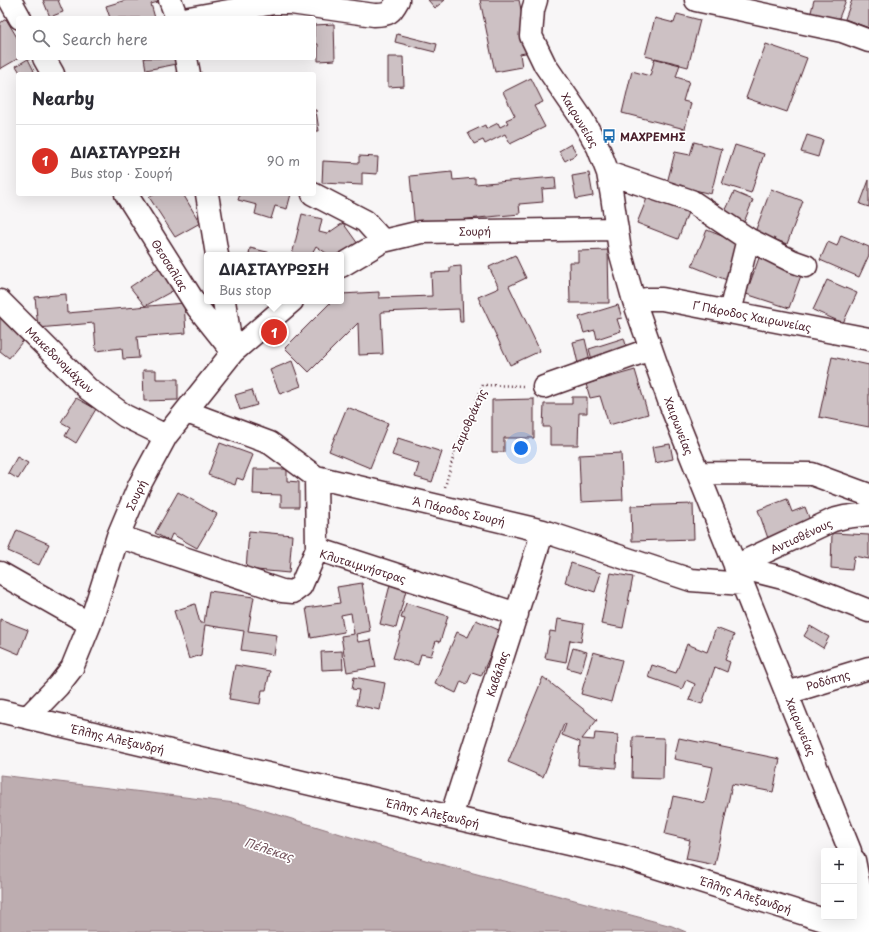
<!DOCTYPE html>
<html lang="en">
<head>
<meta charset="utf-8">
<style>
  :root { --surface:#fff; --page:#f7f7f7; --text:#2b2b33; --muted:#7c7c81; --line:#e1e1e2; --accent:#d93025 }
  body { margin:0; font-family:"Playpen Sans",sans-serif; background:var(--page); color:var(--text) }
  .controls { position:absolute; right:12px; bottom:12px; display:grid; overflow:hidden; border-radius:4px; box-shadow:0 4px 16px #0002 }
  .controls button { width:36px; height:36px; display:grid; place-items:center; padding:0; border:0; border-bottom:1px solid var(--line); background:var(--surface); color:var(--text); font:20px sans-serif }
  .you { position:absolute; left:521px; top:448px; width:14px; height:14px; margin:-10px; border:3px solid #fff; border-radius:50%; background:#1a73e8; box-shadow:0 0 0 6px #1a73e833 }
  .badge { display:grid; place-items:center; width:26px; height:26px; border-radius:50%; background:var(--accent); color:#fff; font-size:13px; font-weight:700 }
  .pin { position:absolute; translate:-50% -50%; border:2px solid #fff; box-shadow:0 1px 4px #0006 }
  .popup { position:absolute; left:204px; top:252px; width:140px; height:52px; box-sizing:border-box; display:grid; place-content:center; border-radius:4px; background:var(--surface); filter:drop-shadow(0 1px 3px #0005); font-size:13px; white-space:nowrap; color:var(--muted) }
  .popup b { font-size:15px; color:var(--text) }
  .popup::after { content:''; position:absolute; left:50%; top:100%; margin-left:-8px; border:8px solid transparent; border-top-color:var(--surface) }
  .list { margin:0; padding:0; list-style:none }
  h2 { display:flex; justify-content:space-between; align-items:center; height:52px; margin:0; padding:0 16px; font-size:17px }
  h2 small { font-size:13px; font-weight:400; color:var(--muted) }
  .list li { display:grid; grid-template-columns:26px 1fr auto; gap:12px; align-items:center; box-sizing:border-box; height:72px; padding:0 16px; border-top:1px solid var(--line) }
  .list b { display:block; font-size:15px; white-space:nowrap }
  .list p { margin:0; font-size:13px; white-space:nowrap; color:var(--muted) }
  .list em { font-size:13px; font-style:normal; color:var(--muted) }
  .icon { flex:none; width:22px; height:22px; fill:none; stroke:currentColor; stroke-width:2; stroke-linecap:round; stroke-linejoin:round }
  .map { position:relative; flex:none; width:869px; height:932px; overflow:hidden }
  .search { position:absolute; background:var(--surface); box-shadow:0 4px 16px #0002; left:16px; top:16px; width:300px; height:44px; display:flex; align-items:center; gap:10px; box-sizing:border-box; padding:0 14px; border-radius:4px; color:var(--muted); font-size:15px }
  .panel { position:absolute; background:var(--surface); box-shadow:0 4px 16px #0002; left:16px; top:72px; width:300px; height:124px; border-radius:4px }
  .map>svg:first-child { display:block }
  .water { fill:#bdadb0; stroke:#8f747b }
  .building { fill:#cdc1c4; stroke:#4a1f2b }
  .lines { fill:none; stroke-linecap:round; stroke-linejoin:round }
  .minor-casing { stroke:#4a1f2b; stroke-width:25 }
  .path { stroke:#4a1f2b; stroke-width:2.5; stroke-dasharray:1 3; stroke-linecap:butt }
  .minor { stroke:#fff; stroke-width:22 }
  .labels { text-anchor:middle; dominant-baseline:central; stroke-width:3.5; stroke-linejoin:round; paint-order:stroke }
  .street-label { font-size:11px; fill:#4a1f2b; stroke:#fff }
  .poi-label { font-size:11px; font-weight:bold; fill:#4a1f2b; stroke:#fff; text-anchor:start }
  .water-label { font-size:12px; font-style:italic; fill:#72515a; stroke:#fff }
</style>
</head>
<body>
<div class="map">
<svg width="869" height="932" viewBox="0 0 869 932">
  <rect width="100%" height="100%" fill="#f8f6f7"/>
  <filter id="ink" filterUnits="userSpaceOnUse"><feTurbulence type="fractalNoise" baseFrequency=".025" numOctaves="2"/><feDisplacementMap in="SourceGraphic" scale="8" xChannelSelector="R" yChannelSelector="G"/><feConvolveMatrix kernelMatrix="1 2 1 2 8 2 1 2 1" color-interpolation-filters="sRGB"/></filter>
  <g filter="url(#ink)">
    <!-- water -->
    <path class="water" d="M0,775L243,804L432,862L672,926L686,932H0Z"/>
    <!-- building -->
    <path class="building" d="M43,0H58L63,12L50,17Z
      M126,0H157L158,2L151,4L155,18H110L106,6Z
      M428,0H445L435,8Z
      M480,0H519L530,52L520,54L522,67L495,72Z
      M814,0H846L837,23L810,16Z
      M852,0H869V28L845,19Z
      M677,14L700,20L688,67L645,56L655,18L674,23Z
      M6,19L18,39L19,58L0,69V23Z
      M334,24L335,60L318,61V44H314V25Z
      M397,34L437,44L435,52L395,42Z
      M766,44L807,58L787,112L746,98Z
      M388,57H403L404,86L388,87Z
      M144,58H176L177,64L146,70Z
      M655,58L680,64L676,77L689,81L683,101L691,103L685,129L622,113L632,71L650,76Z
      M28,59L34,71L30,74H21L16,66Z
      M531,78L543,102L534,106L545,127L510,144L505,134L485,144L483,140L474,144L468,133L485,125L486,129L498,123L500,127L508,123L506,120L515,116L503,92Z
      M314,110H316L319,131H314Z
      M807,135L823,140L818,157L801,152Z
      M694,142L722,149L711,194L667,183L675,152L690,155Z
      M571,144L577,154L565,161L559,151Z
      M735,145L764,154L751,193L722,184Z
      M359,156L378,157L377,174L362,173V185L322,183L323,161L359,163Z
      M452,172L453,180L475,178V184L555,177L556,188L542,189L543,202L519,204L520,214L436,222L415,229L410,176Z
      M589,173L593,196L576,199L572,176Z
      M869,180V207L860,204Z
      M771,189L803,201L787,244L755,232Z
      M650,191L690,207L678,239L637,223Z
      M734,192L753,200L744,222L724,214Z
      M153,194H183L200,223L175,237L149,197Z
      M240,194H291L287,209L275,206L271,219L255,214L257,205L238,200Z
      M302,214L322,219L319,232L327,234L343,223L358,244L341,255H329L316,246L311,255H292Z
      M707,230L744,245L729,281L692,266Z
      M841,235L869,247V255L859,277L820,260L828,242L837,246Z
      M250,248L280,255H249Z
      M608,250L609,303H570L569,262H578V251Z
      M515,255L526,278L509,286L540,351L510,365L478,297L499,288L489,267Z
      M760,255L803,270L789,308L746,294Z
      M161,266L176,289L145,306L130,287Z
      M461,266L463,322H460L459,309L381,312L383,354L359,355L358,323L309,372L285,348L332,301H341V294L379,292V298L432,296L431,273L450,272V267Z
      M827,280L857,293L843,323L813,310Z
      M66,294L67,313L184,303L186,333L137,337L139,358L123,359L122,348L96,351L94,323L38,328L35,297Z
      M618,305L622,318L617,319L621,331L597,339L595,330L584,333L579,317Z
      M0,317L26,337L9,358L0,351Z
      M624,338L629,356L594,367L589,349Z
      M585,339L591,365L579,368L573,342Z
      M832,357L869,365V427L819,417Z
      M292,361L301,386L280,394L270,370Z
      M143,370H156V379H178V400L144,401Z
      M635,370L648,414L609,425L600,396L590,398L586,384Z
      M252,390L257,405L240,410L235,395Z
      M572,397H587V413H579L578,445H550V427H543L544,404H572Z
      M76,398L96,409L76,443L65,436L70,427L61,422Z
      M534,399V438H504V452H492V400Z
      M347,407L388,423L370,468L329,451Z
      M398,438L442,452L432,482L415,477L419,464L392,455Z
      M220,443L253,455L243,480L237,478L235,485L208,475Z
      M670,444L673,459L655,463L652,447Z
      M621,453L623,500L581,502L579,455Z
      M17,457L28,463L18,479L8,473Z
      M254,469H287V481L299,482V507H281V495L253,494Z
      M178,492L217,514L197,548L172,534L169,541L155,533Z
      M787,499L792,512L805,507L813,528L770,544L758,510Z
      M693,504L694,539L632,541L631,506Z
      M17,530L49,544L39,565L8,551Z
      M249,531L292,535L289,573L246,569Z
      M832,533L869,535V559L854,556L852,570L831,568Z
      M571,563L601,573L595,592L565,582Z
      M611,573L633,577L623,628L601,624Z
      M362,583L370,631L356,634L358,642L371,640L376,667L347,672L341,636L354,634L351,613L341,615L344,632L311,638L306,608L340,603L337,587Z
      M390,585L406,590L396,628L380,624Z
      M209,591L254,597L248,631L277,635L274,655L241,650L244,631L205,625L201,655L189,659L174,611L195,604L200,623H204Z
      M406,603L448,616L440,642L436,641L431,656L421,654L418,665L393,658L405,619L401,618Z
      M0,619L28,630L19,654L0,646Z
      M558,619L584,624L581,642L570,640L566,662L545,658L550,631L556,632Z
      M476,620L501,631L481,676L472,673L467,684L461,681L456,693L435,683L457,632L468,637Z
      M810,626L829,637L823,648L804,636Z
      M716,628L734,635L725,660L730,662L727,672L715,667L702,704L689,700L695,684L686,680L682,689L648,677L652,665L676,673L687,644L707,652Z
      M573,648L587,652L581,672L567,668Z
      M342,651L343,669L322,670L321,652Z
      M593,652L622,660L611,702L581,694Z
      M235,665L270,671L266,690H262L260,704L229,699Z
      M354,677L385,683L380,710L356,705L359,690L352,689Z
      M543,677L597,720L582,739L594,740L595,733L618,735L616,768L578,765L580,742L562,735L566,724H564L543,777L508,762Z
      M633,737L664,738L663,779L632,778Z
      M679,738L780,759L773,792L732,784L715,865L686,859L690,840L665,834L673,796L705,803L713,767L674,759Z"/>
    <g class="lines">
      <defs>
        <path id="minor" d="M10,0L20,18
          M170,0L177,18
          M536,0L533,10L531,36L545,65L582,119L598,147L608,173L612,196L620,251L625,269L634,301L671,406L850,851
          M696,0L842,31L869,41
          M189,18L274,3H291L374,15C389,15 391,13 398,0
          M44,58L53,74
          M186,58L189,74
          M608,173L691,201L748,239L792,261L806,266
          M126,194L198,308L233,352
          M207,194L217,255
          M313,194L365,221L383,241
          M341,266L383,241L421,232L617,229
          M0,301L88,389L125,416L166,436
          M224,301L232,351
          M634,301L648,299H662L869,339
          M730,312L748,239
          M544,387L651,349
          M187,412L270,443L316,477L543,531L691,580L742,584
          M698,473L812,474L869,495
          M316,477L317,549
          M118,536L282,591L293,592L301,586L317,549L517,614
          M735,566L833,520L845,517L869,514
          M735,566L787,579L869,611
          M0,573L90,624
          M787,693L869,668
          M0,711L451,817L621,856L862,932
          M28,717L58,686L72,668L90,624L118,536L139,486L166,436L233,352L292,301
          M451,817L543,531
          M854,860L861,896V932"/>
      </defs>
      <!-- minor casing -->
      <use href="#minor" class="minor-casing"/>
      <!-- path -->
      <path class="path" d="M445,487L455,450L483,385L525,386"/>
      <!-- minor -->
      <use href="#minor" class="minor"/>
    </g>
  </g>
  <!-- icons -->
  <defs>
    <symbol id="bus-bare" viewBox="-9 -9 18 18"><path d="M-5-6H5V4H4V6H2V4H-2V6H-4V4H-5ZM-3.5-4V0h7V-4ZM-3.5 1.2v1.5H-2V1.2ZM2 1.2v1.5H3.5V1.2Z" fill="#1f6fb2" stroke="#fff" stroke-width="2.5" paint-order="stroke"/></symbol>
  </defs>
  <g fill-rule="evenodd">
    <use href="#bus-bare" x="599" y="126" width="20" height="20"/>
  </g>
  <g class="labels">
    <!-- street labels -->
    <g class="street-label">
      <text transform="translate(580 120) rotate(59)">Χαιρωνείας</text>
      <text transform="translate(475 231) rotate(-1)">Σουρή</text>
      <text transform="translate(170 265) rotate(58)">Θεσσαλίας</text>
      <text transform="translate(752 316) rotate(11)">Γ΄ Πάροδος Χαιρωνείας</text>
      <text transform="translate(60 360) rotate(44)">Μακεδονομάχων</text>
      <text transform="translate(469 420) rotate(-66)">Σαμοθράκης</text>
      <text transform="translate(679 426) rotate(69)">Χαιρωνείας</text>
      <text transform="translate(136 495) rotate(-65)">Σουρή</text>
      <text transform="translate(459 511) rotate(13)">Α΄ Πάροδος Σουρή</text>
      <text transform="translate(801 536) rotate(-25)">Αντισθένους</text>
      <text transform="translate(363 566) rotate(17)">Κλυταιμνήστρας</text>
      <text transform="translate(497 674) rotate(-72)">Καβάλας</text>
      <text transform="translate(828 680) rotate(-17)">Ροδόπης</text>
      <text transform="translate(801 727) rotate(68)">Χαιρωνείας</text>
      <text transform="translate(118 739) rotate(13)">Έλλης Αλεξανδρή</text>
      <text transform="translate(433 813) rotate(13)">Έλλης Αλεξανδρή</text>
      <text transform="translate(746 895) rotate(18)">Έλλης Αλεξανδρή</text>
    </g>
    <!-- poi labels -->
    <g class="poi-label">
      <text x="620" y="136">ΜΑΧΡΕΜΗΣ</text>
    </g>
    <!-- water labels -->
    <g class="water-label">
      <text transform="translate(269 849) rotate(18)">Πέλεκας</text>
    </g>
  </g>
</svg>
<div class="controls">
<button>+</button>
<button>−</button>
</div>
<div class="you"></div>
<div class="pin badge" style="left:274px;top:332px">1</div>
<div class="popup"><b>ΔΙΑΣΤΑΥΡΩΣΗ</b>Bus stop</div>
<div class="search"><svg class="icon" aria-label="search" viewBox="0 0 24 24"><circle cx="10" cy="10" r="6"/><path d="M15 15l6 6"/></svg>Search here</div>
<section class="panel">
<h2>Nearby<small></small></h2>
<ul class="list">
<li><span class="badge">1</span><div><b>ΔΙΑΣΤΑΥΡΩΣΗ</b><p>Bus stop · Σουρή</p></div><em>90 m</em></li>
</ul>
</section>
</div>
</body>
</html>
